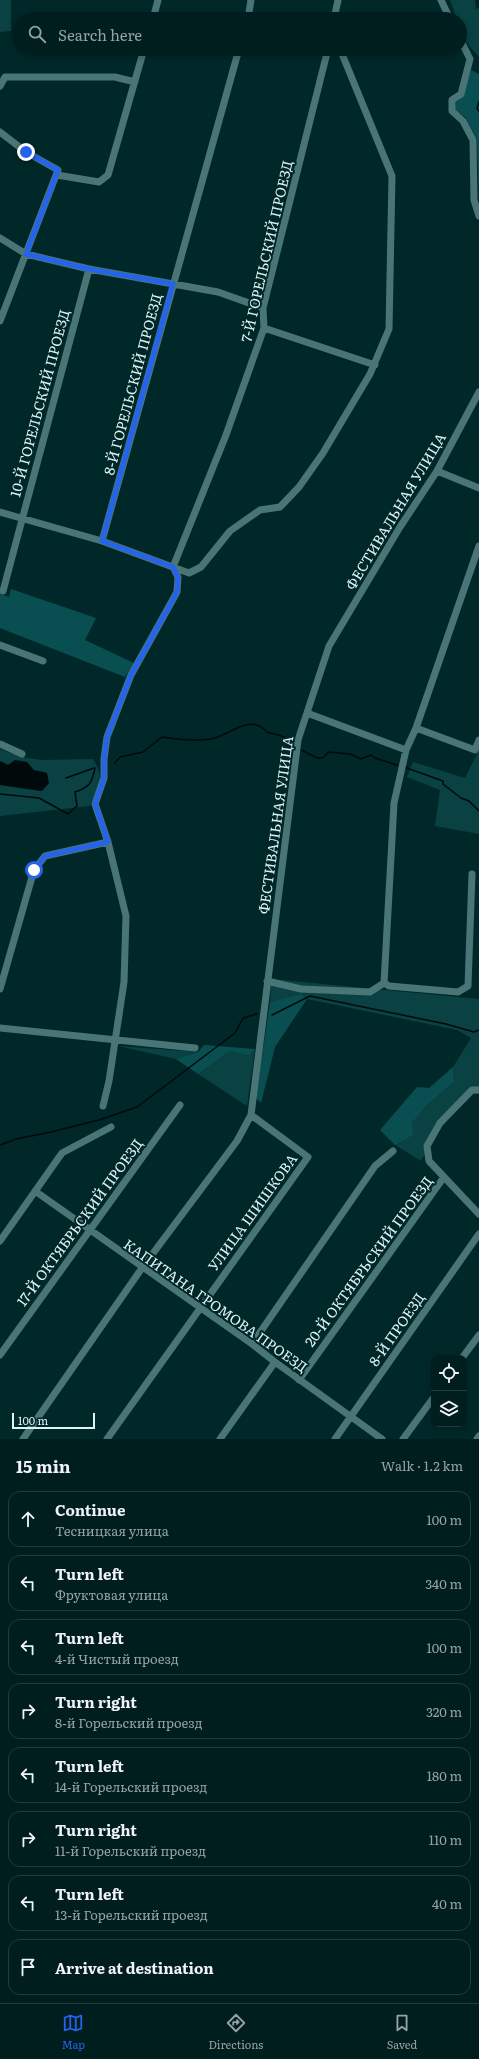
<!DOCTYPE html>
<html lang="en">
<head>
<meta charset="utf-8">
<style>
  :root { --surface:#011e1f; --page:#0b2728; --text:#f1f3f6; --muted:#96a2a4; --line:#233c3d; --accent:#2563eb }
  body { margin:0; font-family:Literata,serif; background:var(--page); color:var(--text) }
  .controls { position:absolute; right:12px; bottom:12px; display:grid; overflow:hidden; border-radius:8px; box-shadow:0 2px 6px #0003 }
  .controls button { width:36px; height:36px; display:grid; place-items:center; padding:0; border:0; border-bottom:1px solid var(--line); background:var(--surface); color:var(--text); font:20px sans-serif }
  .scale { position:absolute; left:12px; bottom:10px; width:83px; box-sizing:border-box; padding-left:4px; border:2px solid #e0f3f4; border-top:0; font-size:11px; line-height:14px; white-space:nowrap; color:#e0f3f4; -webkit-text-stroke:3px #012829; paint-order:stroke }
  .stop { position:absolute; width:12px; height:12px; margin:-9px; border:3px solid #2563eb; border-radius:50%; background:#fff }
  .stop.end { background:#2563eb; border-color:#fff; box-shadow:0 1px 4px #0008 }
  .list { margin:0; padding:0; list-style:none }
  h2 { display:flex; justify-content:space-between; align-items:center; height:52px; margin:0; padding:0 16px; font-size:17px }
  h2 small { font-size:13px; font-weight:400; color:var(--muted) }
  .list li { display:grid; grid-template-columns:26px 1fr auto; gap:12px; align-items:center; box-sizing:border-box; height:56px; margin:0 8px 8px; padding:0 8px; border:1px solid var(--line); border-radius:12px }
  .list b { display:block; font-size:15px; white-space:nowrap }
  .list p { margin:0; font-size:13px; white-space:nowrap; color:var(--muted) }
  .list em { font-size:13px; font-style:normal; color:var(--muted) }
  .icon { flex:none; width:22px; height:22px; fill:none; stroke:currentColor; stroke-width:2; stroke-linecap:round; stroke-linejoin:round }
  .map { position:relative; flex:none; width:479px; height:1439px; overflow:hidden }
  .search { position:absolute; background:var(--surface); box-shadow:0 2px 6px #0003; left:12px; right:12px; top:12px; height:44px; display:flex; align-items:center; gap:10px; box-sizing:border-box; padding:0 14px; border-radius:22px; color:var(--muted); font-size:15px }
  .sheet { height:564px; background:var(--surface) }
  nav { display:flex; justify-content:space-around; align-items:center; box-sizing:border-box; height:56px; border-top:1px solid var(--line); background:var(--surface); font-size:11px; color:var(--muted) }
  nav a { display:grid; justify-items:center; gap:2px }
  nav .on { color:var(--accent) }
  .map>svg:first-child { display:block }
  .green { fill:#0a4143 }
  .forest { fill:#094f52 }
  .water { fill:#000a0b }
  .lines { fill:none; stroke-linecap:round; stroke-linejoin:round }
  .stream { stroke:#000a0b; stroke-width:1.5 }
  .street { stroke:#4a7576; stroke-width:7 }
  .route { stroke:#2563eb; stroke-width:5 }
  .labels { text-anchor:middle; dominant-baseline:central; stroke-width:4; stroke-linejoin:round; paint-order:stroke }
  .street-label { font-size:14px; fill:#e0f3f4; stroke:#012829 }
</style>
</head>
<body>
<div class="map">
<svg width="479" height="1439" viewBox="0 0 479 1439">
  <rect width="100%" height="100%" fill="#012829"/>
  <!-- green -->
  <path class="green" d="M0,0H11V31L0,32Z
    M450,0H475L476,9L479,8V57C468,45 460,36 460,19H457Z
    M0,749L21,757L41,760L93,759C106,780 98,785 90,806L0,816V785L41,791L8,765L0,761Z
    M479,750V834L435,826L440,790L407,777L413,762L465,778Z
    M271,979L479,999V1094H473L442,1125L421,1161L395,1145L414,1135L412,1123L426,1106L454,1082L453,1067L471,1038L457,1030L307,999L300,994L270,1002Z
    M118,1046L198,1052L176,1059Z
    M255,1049L247,1106L198,1074L230,1051L249,1056Z"/>
  <!-- forest -->
  <path class="forest" d="M471,70L479,74V204L477,139L466,118L455,109L456,102L463,96Z
    M11,589L96,618L85,640L134,663L125,677L0,628V594L9,597Z
    M300,994L307,999L275,1047L261,1103L256,1098L270,1002Z
    M204,1045L255,1049L249,1056L230,1051L198,1074L176,1059L198,1052Z
    M453,1067L454,1082L426,1106L412,1123L414,1135L395,1145L380,1130L417,1087L429,1088Z"/>
  <!-- water -->
  <path class="water" d="M15,760L27,762L34,770L47,773L49,783L42,791L0,785V761L8,765Z"/>
  <g class="lines">
    <!-- stream -->
    <path class="stream" d="M479,102L477,108L479,111
      M302,750C308,753 318,761 324,757C326,755 327,753 329,752L350,754L361,759L371,755L375,758L400,766
      M115,763L120,757L143,752L162,737C177,739 196,742 211,739C227,736 241,721 257,725C262,726 264,730 267,732C281,736 284,734 293,746
      M404,767L443,781V784L461,798L469,801L479,811
      M66,778L94,768
      M0,794L39,798L68,814L77,806L75,792C90,787 92,783 95,768
      M272,1015L310,996L446,1024L474,1032L479,1030
      M0,1145L16,1139L51,1132L99,1120L137,1107L235,1033L243,1018L257,1014"/>
    <!-- street -->
    <path class="street" d="M441,0L450,19
      M153,19L158,0
      M248,19L251,0
      M334,19L338,0
      M460,39L470,59L461,94L452,100V111L463,121L473,140L474,200L479,216
      M0,86L5,77H115L135,82
      M0,132L26,152L58,170L0,321
      M57,175L99,182L108,175L144,49
      M0,238L26,254L89,269L218,292L263,308
      M264,328L375,365
      M437,471L479,488
      M0,512L102,541L189,573L201,567L230,531L260,510L280,507L299,487L323,453L370,374L389,329L392,176L340,49
      M102,541L239,49
      M173,567L226,435L264,328L263,308L328,49
      M3,591L89,269
      M0,645L43,661
      M307,713L406,750
      M416,728L475,750L479,740
      M0,744L22,754
      M267,981L301,989L370,992L384,983
      M384,983L394,803L406,750L416,728L479,546
      M384,983L389,986L458,992L468,986L472,874
      M0,989L34,870L45,856L108,842
      M0,1028L195,1048
      M479,1090H472L440,1123L427,1146L429,1161L479,1214
      M103,1106L109,1081L124,982L126,916L108,842L95,804L104,778V759L107,737L131,675L177,592L178,577L173,567
      M35,1191L252,1344L275,1362L382,1439
      M0,1241L62,1153L111,1127
      M252,1344L375,1166L393,1151
      M0,1355L180,1105
      M462,1358L479,1335
      M299,1380L444,1177
      M23,1439L142,1268L237,1141L251,1115L298,740L329,646L400,527L437,471L479,392
      M107,1439L308,1157L251,1115
      M220,1439L275,1362
      M335,1439L479,1234
      M403,1439L434,1397
      M477,1439L479,1436"/>
  </g>
  <g class="lines">
    <!-- route -->
    <path class="route" d="M26,152L58,170L26,254L89,269L173,284L102,541L173,567L178,577L177,592L131,675L107,737L104,759V778L95,804L108,842L45,856L34,870"/>
  </g>
  <g class="labels">
    <!-- street labels -->
    <g class="street-label">
      <text transform="translate(266 251) rotate(-77)">7-Й ГОРЕЛЬСКИЙ ПРОЕЗД</text>
      <text transform="translate(132 384) rotate(-75)">8-Й ГОРЕЛЬСКИЙ ПРОЕЗД</text>
      <text transform="translate(39 403) rotate(-75)">10-Й ГОРЕЛЬСКИЙ ПРОЕЗД</text>
      <text transform="translate(395 511) rotate(-59)">ФЕСТИВАЛЬНАЯ УЛИЦА</text>
      <text transform="translate(275 825) rotate(-82)">ФЕСТИВАЛЬНАЯ УЛИЦА</text>
      <text transform="translate(252 1212) rotate(-54)">УЛИЦА ШИШКОВА</text>
      <text transform="translate(79 1222) rotate(-54)">17-Й ОКТЯБРЬСКИЙ ПРОЕЗД</text>
      <text transform="translate(368 1261) rotate(-54)">20-Й ОКТЯБРЬСКИЙ ПРОЕЗД</text>
      <text transform="translate(216 1305) rotate(35)">КАПИТАНА ГРОМОВА ПРОЕЗД</text>
      <text transform="translate(396 1329) rotate(-55)">8-Й ПРОЕЗД</text>
    </g>
  </g>
</svg>
<div class="controls">
<button><svg class="icon" aria-label="locate" viewBox="0 0 24 24"><circle cx="12" cy="12" r="6"/><path d="M12 2v4M12 18v4M2 12h4M18 12h4"/></svg></button>
<button><svg class="icon" aria-label="layers" viewBox="0 0 24 24"><path d="M12 4l9 5-9 5-9-5zM3 14l9 5 9-5"/></svg></button>
</div>
<div class="scale">100 m</div>
<div class="stop" style="left:34px;top:870px"></div>
<div class="stop end" style="left:26px;top:152px"></div>
<div class="search"><svg class="icon" aria-label="search" viewBox="0 0 24 24"><circle cx="10" cy="10" r="6"/><path d="M15 15l6 6"/></svg>Search here</div>
</div>
<section class="sheet">
<h2>15 min<small>Walk · 1.2 km</small></h2>
<ul class="list">
<li><svg class="icon" aria-label="ahead" viewBox="0 0 24 24"><path d="M12 20V5M6 11l6-6 6 6"/></svg><div><b>Continue</b><p>Тесницкая улица</p></div><em>100 m</em></li>
<li><svg class="icon" aria-label="left" viewBox="0 0 24 24"><path d="M17 20v-9H6M10 6l-5 5 5 5"/></svg><div><b>Turn left</b><p>Фруктовая улица</p></div><em>340 m</em></li>
<li><svg class="icon" aria-label="left" viewBox="0 0 24 24"><path d="M17 20v-9H6M10 6l-5 5 5 5"/></svg><div><b>Turn left</b><p>4-й Чистый проезд</p></div><em>100 m</em></li>
<li><svg class="icon" aria-label="right" viewBox="0 0 24 24"><path d="M7 20v-9h11M14 6l5 5-5 5"/></svg><div><b>Turn right</b><p>8-й Горельский проезд</p></div><em>320 m</em></li>
<li><svg class="icon" aria-label="left" viewBox="0 0 24 24"><path d="M17 20v-9H6M10 6l-5 5 5 5"/></svg><div><b>Turn left</b><p>14-й Горельский проезд</p></div><em>180 m</em></li>
<li><svg class="icon" aria-label="right" viewBox="0 0 24 24"><path d="M7 20v-9h11M14 6l5 5-5 5"/></svg><div><b>Turn right</b><p>11-й Горельский проезд</p></div><em>110 m</em></li>
<li><svg class="icon" aria-label="left" viewBox="0 0 24 24"><path d="M17 20v-9H6M10 6l-5 5 5 5"/></svg><div><b>Turn left</b><p>13-й Горельский проезд</p></div><em>40 m</em></li>
<li><svg class="icon" aria-label="arrive" viewBox="0 0 24 24"><path d="M6 21V4h12l-3 4 3 4H6"/></svg><div><b>Arrive at destination</b></div></li>
</ul>
</section>
<nav>
<a class="on"><svg class="icon" aria-label="map" viewBox="0 0 24 24"><path d="M3 6l6-2 6 2 6-2v14l-6 2-6-2-6 2zM9 4v14M15 6v14"/></svg>Map</a>
<a><svg class="icon" aria-label="directions" viewBox="0 0 24 24"><path d="M12 3l9 9-9 9-9-9zM9 14v-3h6M13 9l2 2-2 2"/></svg>Directions</a>
<a><svg class="icon" aria-label="saved" viewBox="0 0 24 24"><path d="M7 4h10v16l-5-4-5 4z"/></svg>Saved</a>
</nav>
</body>
</html>
